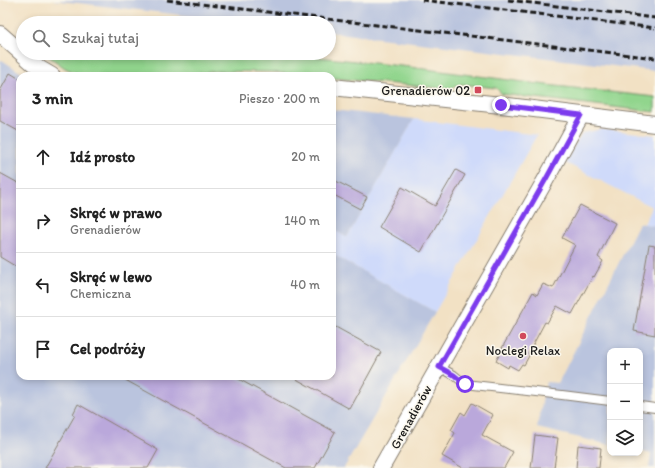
<!DOCTYPE html>
<html lang="pl">
<head>
<meta charset="utf-8">
<style>
  :root { --surface:#fff; --page:#f6f6f6; --text:#222; --muted:#767676; --line:#e0e0e0 }
  body { margin:0; font-family:Itim,sans-serif; background:var(--page); color:var(--text) }
  .controls { position:absolute; right:12px; bottom:12px; display:grid; overflow:hidden; border-radius:8px; box-shadow:0 2px 6px #0003 }
  .controls button { width:36px; height:36px; display:grid; place-items:center; padding:0; border:0; border-bottom:1px solid var(--line); background:var(--surface); color:var(--text); font:20px sans-serif }
  .stop { position:absolute; width:12px; height:12px; margin:-9px; border:3px solid #7c3aed; border-radius:50%; background:#fff }
  .stop.end { background:#7c3aed; border-color:#fff; box-shadow:0 1px 4px #0008 }
  .list { margin:0; padding:0; list-style:none }
  h2 { display:flex; justify-content:space-between; align-items:center; height:52px; margin:0; padding:0 16px; font-size:17px }
  h2 small { font-size:13px; font-weight:400; color:var(--muted) }
  .list li { display:grid; grid-template-columns:26px 1fr auto; gap:12px; align-items:center; box-sizing:border-box; height:64px; padding:0 16px; border-top:1px solid var(--line) }
  .list b { display:block; font-size:15px; white-space:nowrap }
  .list p { margin:0; font-size:13px; white-space:nowrap; color:var(--muted) }
  .list em { font-size:13px; font-style:normal; color:var(--muted) }
  .icon { flex:none; width:22px; height:22px; fill:none; stroke:currentColor; stroke-width:2; stroke-linecap:round; stroke-linejoin:round }
  .map { position:relative; flex:none; width:655px; height:468px; overflow:hidden }
  .search { position:absolute; background:var(--surface); box-shadow:0 2px 6px #0003; left:16px; top:16px; width:320px; height:44px; display:flex; align-items:center; gap:10px; box-sizing:border-box; padding:0 14px; border-radius:22px; color:var(--muted); font-size:15px }
  .panel { position:absolute; background:var(--surface); box-shadow:0 2px 6px #0003; left:16px; top:72px; width:320px; height:308px; border-radius:12px }
  .map>svg:first-child { display:block }
  .built { fill:#cfdafa }
  .industrial { fill:#bac4de }
  .green { fill:#91d58d; stroke:#567854 }
  .building { fill:#baa8db }
  .lines { fill:none; stroke-linecap:round; stroke-linejoin:round }
  .service-casing { stroke:#877e70; stroke-width:10 }
  .minor-casing { stroke:#877e70; stroke-width:18 }
  .service { stroke:#fff; stroke-width:8 }
  .minor { stroke:#fff; stroke-width:16 }
  .rail { stroke:#1c1c1c; stroke-width:3; stroke-dasharray:6 3; stroke-linecap:butt }
  .route { stroke:#7c3aed; stroke-width:5 }
  .poi-dot { fill:#d1495b; stroke:#fbf7ec; stroke-width:1.5 }
  .labels { text-anchor:middle; dominant-baseline:central; stroke-width:3; stroke-linejoin:round; paint-order:stroke }
  .poi-label { font-size:13px; fill:#1c1c1c; stroke:#fbf7ec; text-anchor:end }
  .street-label { font-size:13px; fill:#1c1c1c; stroke:#fbf7ec }
</style>
</head>
<body>
<div class="map">
<svg width="655" height="468" viewBox="0 0 655 468">
  <rect width="100%" height="100%" fill="#fbf7ec"/>
  <filter id="ink" filterUnits="userSpaceOnUse"><feTurbulence type="fractalNoise" baseFrequency=".025" numOctaves="2"/><feDisplacementMap in="SourceGraphic" scale="8" xChannelSelector="R" yChannelSelector="G"/><feConvolveMatrix kernelMatrix="1 2 1 2 8 2 1 2 1" color-interpolation-filters="sRGB"/></filter>
  <filter id="wash" filterUnits="userSpaceOnUse"><feTurbulence type="fractalNoise" baseFrequency=".012" numOctaves="4" result="noise"/><feDisplacementMap in="SourceGraphic" scale="16" xChannelSelector="R" yChannelSelector="G"/><feGaussianBlur stdDeviation="0.9" result="paint"/><feColorMatrix in="noise" values="0 0 0 0 0 0 0 0 0 0 0 0 0 0 0 0 0 1.4 0 .05"/><feComposite in="paint" operator="in"/></filter>
  <g filter="url(#wash)">
    <rect width="100%" height="100%" fill="#f2e1c4"/>
    <!-- built -->
    <path class="built" d="M414,119L537,135L435,312L332,254V229L347,237Z
      M602,129L655,135V226L644,224L652,207L564,162L582,133Z"/>
    <!-- industrial -->
    <path class="industrial" d="M52,0H655V71L329,32V23H250Z
      M2,60L26,76H20V376H332V254L435,312L344,468H0V61Z
      M332,110L414,119L347,237L332,229Z
      M639,223L655,226V468H649L651,454L640,451V351H610V445L537,428L546,382L558,383Z"/>
    <!-- green -->
    <path class="green" d="M44,53H282L410,67L547,85L655,97V112L502,94L496,88L461,84L449,89L332,78V76H313L270,72L217,71L178,76H83L65,68Z"/>
    <g id="blocks">
      <!-- building -->
      <path class="building" d="M10,73L20,79V132L0,121V91Z
        M456,170L465,175L421,252L379,227L402,187L435,206Z
        M0,173L20,184V269L0,257Z
        M332,179L367,197L360,209L332,194Z
        M580,205L615,223L598,257L603,261L594,277L593,276L572,314L557,306L547,323L545,322L528,354H530L524,365L522,364L518,370L509,365L508,368L496,361L503,348H502L533,292L537,295L543,284L553,288L575,245L562,238Z
        M649,245L655,246V335L634,331Z
        M332,325L381,352L350,409L291,376H332Z
        M118,376H233L335,432L315,468H286Z
        M472,403L493,415L482,435L513,452L504,468H463L442,456L455,433L451,430L461,412L465,415Z
        M78,404L158,450L148,468H45L75,415L73,414Z
        M535,435L558,438L554,468H531Z
        M578,445L601,448L599,468H576Z"/>
    </g>
  </g>
  <g filter="url(#ink)">
    <use href="#blocks" fill-opacity="0" stroke="#877e70" stroke-width="1"/>
    <g class="lines">
      <defs>
        <path id="service" d="M439,367L454,375L465,384L562,395L610,401
          M640,406L655,408"/>
        <path id="minor" d="M0,34L40,69L52,76
          M332,87L501,105L655,124
          M381,468L546,179L581,115"/>
      </defs>
      <!-- service casing -->
      <use href="#service" class="service-casing"/>
      <!-- minor casing -->
      <use href="#minor" class="minor-casing"/>
      <!-- service -->
      <use href="#service" class="service"/>
      <!-- minor -->
      <use href="#minor" class="minor"/>
      <!-- rail -->
      <path class="rail" d="M167,0L655,58
        M422,0L655,28
        M508,0L655,18"/>
    </g>
  </g>
  <g class="lines" filter="url(#ink)">
    <!-- route -->
    <path class="route" d="M465,384L454,375L439,367L546,179L581,115L501,105"/>
  </g>
  <!-- markers -->
  <g class="poi-dot">
    <rect x="474" y="86" width="8" height="8" rx="2"/>
    <circle cx="523" cy="336" r="4"/>
  </g>
  <g class="labels">
    <!-- poi labels -->
    <g class="poi-label">
      <text x="470" y="90">Grenadierów 02</text>
      <text x="523" y="350" text-anchor="middle">Noclegi Relax</text>
    </g>
    <!-- street labels -->
    <g class="street-label">
      <text transform="translate(411 417) rotate(-61)">Grenadierów</text>
    </g>
  </g>
</svg>
<div class="controls">
<button>+</button>
<button>−</button>
<button><svg class="icon" aria-label="layers" viewBox="0 0 24 24"><path d="M12 4l9 5-9 5-9-5zM3 14l9 5 9-5"/></svg></button>
</div>
<div class="stop" style="left:465px;top:384px"></div>
<div class="stop end" style="left:501px;top:105px"></div>
<div class="search"><svg class="icon" aria-label="search" viewBox="0 0 24 24"><circle cx="10" cy="10" r="6"/><path d="M15 15l6 6"/></svg>Szukaj tutaj</div>
<section class="panel">
<h2>3 min<small>Pieszo · 200 m</small></h2>
<ul class="list">
<li><svg class="icon" aria-label="ahead" viewBox="0 0 24 24"><path d="M12 20V5M6 11l6-6 6 6"/></svg><div><b>Idź prosto</b></div><em>20 m</em></li>
<li><svg class="icon" aria-label="right" viewBox="0 0 24 24"><path d="M7 20v-9h11M14 6l5 5-5 5"/></svg><div><b>Skręć w prawo</b><p>Grenadierów</p></div><em>140 m</em></li>
<li><svg class="icon" aria-label="left" viewBox="0 0 24 24"><path d="M17 20v-9H6M10 6l-5 5 5 5"/></svg><div><b>Skręć w lewo</b><p>Chemiczna</p></div><em>40 m</em></li>
<li><svg class="icon" aria-label="arrive" viewBox="0 0 24 24"><path d="M6 21V4h12l-3 4 3 4H6"/></svg><div><b>Cel podróży</b></div></li>
</ul>
</section>
</div>
</body>
</html>
